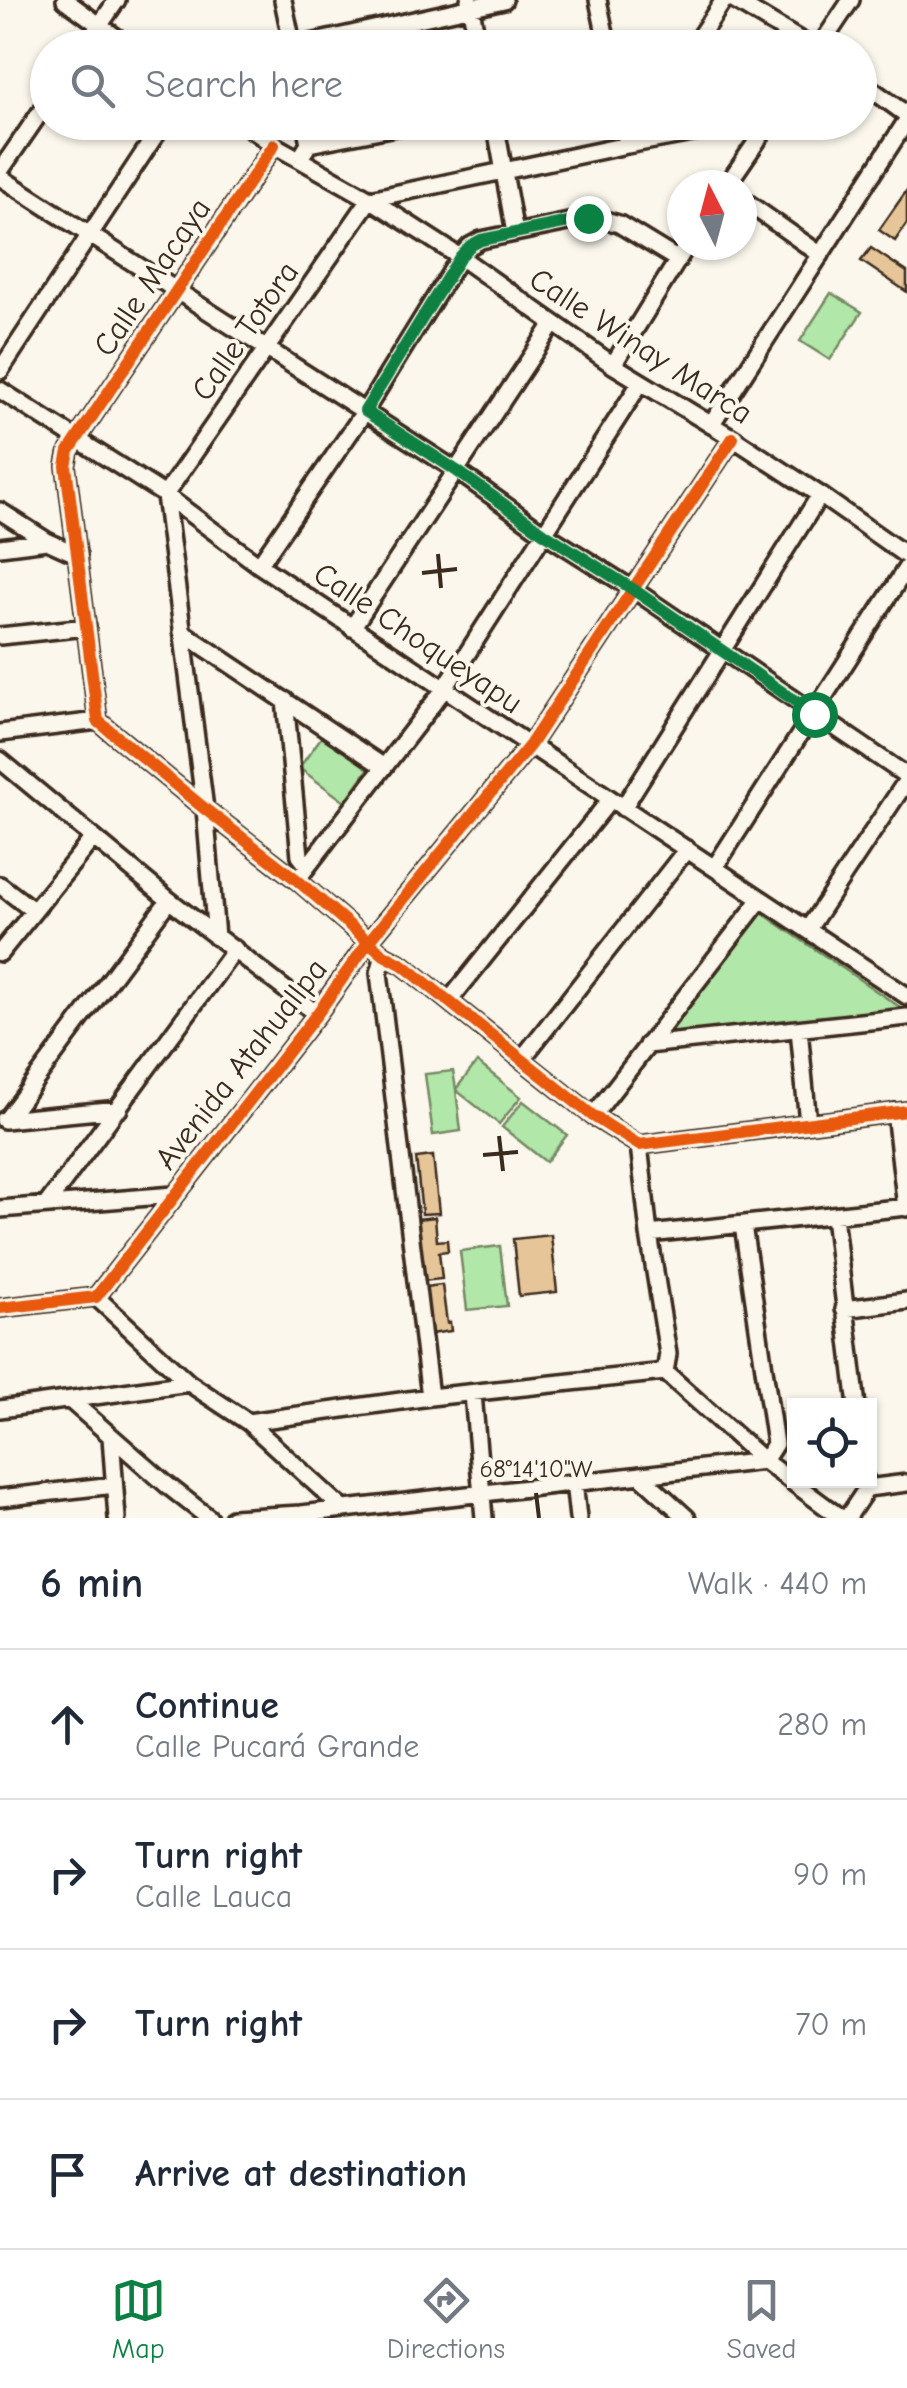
<!DOCTYPE html>
<html lang="en">
<head>
<meta charset="utf-8">
<style>
  :root { --surface:#fff; --page:#f6f6f7; --text:#1f2937; --muted:#747a83; --line:#e0e1e3; --accent:#0b8043 }
  body { margin:0; font-family:"Comic Neue",sans-serif; background:var(--page); color:var(--text) }
  .controls { position:absolute; right:30px; bottom:30px; display:grid; overflow:hidden; border-radius:0px; box-shadow:0 2px 8px #0004 }
  .controls button { width:90px; height:90px; display:grid; place-items:center; padding:0; border:0; border-bottom:2px solid var(--line); background:var(--surface); color:var(--text); font:50px sans-serif }
  .compass { position:absolute; left:667px; top:170px; width:90px; height:90px; border-radius:50%; background:var(--surface); box-shadow:0 2px 8px #0004; rotate:354deg }
  .stop { position:absolute; width:30px; height:30px; margin:-22px; border:8px solid #0b8043; border-radius:50%; background:#fff }
  .stop.end { background:#0b8043; border-color:#fff; box-shadow:0 2px 10px #0008 }
  .list { margin:0; padding:0; list-style:none }
  h2 { display:flex; justify-content:space-between; align-items:center; height:130px; margin:0; padding:0 40px; font-size:42px }
  h2 small { font-size:32px; font-weight:400; color:var(--muted) }
  .list li { display:grid; grid-template-columns:65px 1fr auto; gap:30px; align-items:center; box-sizing:border-box; height:150px; padding:0 40px; border-top:2px solid var(--line) }
  .list b { display:block; font-size:38px; white-space:nowrap }
  .list p { margin:0; font-size:32px; white-space:nowrap; color:var(--muted) }
  .list em { font-size:32px; font-style:normal; color:var(--muted) }
  .icon { flex:none; width:55px; height:55px; fill:none; stroke:currentColor; stroke-width:2; stroke-linecap:round; stroke-linejoin:round }
  .map { position:relative; flex:none; width:907px; height:1518px; overflow:hidden }
  .search { position:absolute; background:var(--surface); box-shadow:0 2px 8px #0004; left:30px; right:30px; top:30px; height:110px; display:flex; align-items:center; gap:25px; box-sizing:border-box; padding:0 35px; border-radius:55px; color:var(--muted); font-size:38px }
  .sheet { height:730px; background:var(--surface) }
  nav { display:flex; justify-content:space-around; align-items:center; box-sizing:border-box; height:140px; border-top:2px solid var(--line); background:var(--surface); font-size:28px; color:var(--muted) }
  nav a { display:grid; justify-items:center; gap:5px }
  nav .on { color:var(--accent) }
  .map>svg:first-child { display:block }
  .green { fill:#b1e7a9; stroke:#768864; stroke-width:2.5 }
  .building { fill:#e6c598; stroke:#3b2a1e; stroke-width:2.5 }
  .lines { fill:none; stroke-linecap:round; stroke-linejoin:round }
  .minor-casing { stroke:#3b2a1e; stroke-width:22 }
  .minor { stroke:#fbf7ec; stroke-width:15 }
  .cycleway-casing { stroke:#fbf7ec; stroke-width:19 }
  .cycleway { stroke:#e8590c; stroke-width:12 }
  .route { stroke:#0b8043; stroke-width:12 }
  .ticks { fill:none; stroke:#3b2a1e; stroke-width:4 }
  .labels { text-anchor:middle; dominant-baseline:central; stroke-width:8; stroke-linejoin:round; paint-order:stroke }
  .street-label { font-size:32px; fill:#3b2a1e; stroke:#fbf7ec }
  .ticks-label { font-size:25px; text-anchor:middle; fill:#3b2a1e; stroke:#fbf7ec; stroke-width:8; stroke-linejoin:round; paint-order:stroke }
</style>
</head>
<body>
<div class="map">
<svg width="907" height="1518" viewBox="0 0 907 1518">
  <rect width="100%" height="100%" fill="#fbf7ec"/>
  <filter id="ink" filterUnits="userSpaceOnUse"><feTurbulence type="fractalNoise" baseFrequency=".01" numOctaves="2"/><feDisplacementMap in="SourceGraphic" scale="20" xChannelSelector="R" yChannelSelector="G"/><feConvolveMatrix kernelMatrix="1 2 1 2 8 2 1 2 1" color-interpolation-filters="sRGB"/></filter>
  <g filter="url(#ink)">
    <!-- green -->
    <path class="green" d="M831,293L862,312L830,360L800,341Z
      M323,735L369,768L345,802L299,768Z
      M759,911L904,1010L665,1037Z
      M477,1062L521,1097L499,1124L456,1090L461,1131L433,1135L425,1074L453,1071L456,1089Z
      M523,1101L567,1135L546,1162L502,1127Z
      M500,1246L507,1306L467,1310L460,1251Z"/>
    <!-- building -->
    <path class="building" d="M907,190V223L895,241L879,230Z
      M871,248L907,272V292L861,261Z
      M433,1156L439,1213L422,1214L416,1158Z
      M435,1217L437,1241L447,1240L448,1251L439,1252L442,1279L423,1281L416,1219Z
      M551,1235L557,1292L519,1296L513,1239Z
      M442,1285L447,1323L450,1322L451,1331L430,1334L424,1287Z"/>
    <g class="lines">
      <defs>
        <path id="minor" d="M65,0L131,48
          M283,0L293,48
          M469,0L479,48
          M598,0L608,48
          M733,0L813,48
          M84,48L117,0
          M288,48L504,0
          M692,48L724,0
          M819,48L851,0
          M860,81L907,115
          M241,122L274,145L370,199L460,257L613,365L733,438L820,495L907,556
          M495,122L515,233
          M623,122L627,145
          M309,144L421,122
          M274,145L69,451L66,466L98,721L205,809L297,880L384,955L403,965L593,1116L639,1145L907,1111
          M304,152L309,144L305,122
          M0,171L48,101
          M0,177L457,471L544,533L634,590L907,776
          M727,185L770,122
          M742,199L821,255
          M613,365L687,245
          M0,371L164,122
          M0,390L165,495L259,565L907,996
          M711,425L907,120
          M0,511L47,541L78,555
          M0,547L47,541
          M259,565L365,411L460,257L470,246L481,240L588,218L605,220L619,224L678,260
          M352,628L553,324
          M182,632L384,767
          M0,636L87,627
          M285,700L300,856L307,865
          M0,733L98,721
          M0,760L169,900L317,1014
          M623,808L820,495
          M715,867L907,567
          M297,880L445,688L641,382
          M0,885L34,911
          M808,929L907,780
          M216,937L205,809L165,495L370,199L627,145L753,122
          M0,953L93,838
          M384,955L379,973L430,1397
          M449,1001L610,800
          M799,1029L808,1123
          M647,1045L907,1017
          M522,1059L687,849
          M895,1112L906,1208
          M593,1116L761,899
          M4,1120L119,1109
          M6,1120L169,900
          M47,1204L235,949
          M0,1209L174,1195
          M834,1216L857,1406
          M649,1234L907,1207
          M96,1297L189,1383L248,1422L341,1507
          M0,1308L96,1297L317,1014L369,941L530,745L733,438
          M844,1309L907,1301
          M665,1372L764,1461L841,1518
          M473,1394L484,1518
          M71,1401L167,1485L209,1518
          M0,1409L189,1383
          M248,1422L430,1397L665,1372L668,1354L649,1234L639,1145
          M111,1437L117,1518
          M640,1475L687,1518
          M574,1482L578,1518
          M867,1488L907,1483
          M0,1498L114,1485
          M232,1518L301,1514L764,1461L775,1444L743,1225
          M847,1518L867,1488L866,1480"/>
      </defs>
      <!-- minor casing -->
      <use href="#minor" class="minor-casing"/>
      <!-- minor -->
      <use href="#minor" class="minor"/>
      <defs>
        <path id="cycleway" d="M274,145L69,451L66,466L98,721L205,809L297,880L384,955L403,965L593,1116L639,1145L907,1111
          M0,1308L96,1297L317,1014L369,941L530,745L733,438"/>
      </defs>
      <!-- cycleway casing -->
      <use href="#cycleway" class="cycleway-casing"/>
      <!-- cycleway -->
      <use href="#cycleway" class="cycleway"/>
    </g>
  </g>
  <g class="lines" filter="url(#ink)">
    <!-- route -->
    <path class="route" d="M588,218L481,240L470,246L460,257L365,411L457,471L544,533L634,590L814,714"/>
  </g>
  <!-- ticks -->
  <path class="ticks" d="M438,554L441,588M422,573L457,569M499,1136L503,1171M483,1155L518,1152M536,1493L539,1518"/>
  <g class="labels">
    <!-- street labels -->
    <g class="street-label">
      <text transform="translate(152 277) rotate(-56)">Calle Macaya</text>
      <text transform="translate(245 331) rotate(-55)">Calle Totora</text>
      <text transform="translate(641 346) rotate(33)">Calle Winay Marca</text>
      <text transform="translate(418 638) rotate(34)">Calle Choqueyapu</text>
      <text transform="translate(241 1064) rotate(-52)">Avenida Atahuallpa</text>
    </g>
  </g>
  <g class="ticks-label">
    <text x="536" y="1477">68°14'10"W</text>
  </g>
</svg>
<div class="controls">
<button><svg class="icon" aria-label="locate" viewBox="0 0 24 24"><circle cx="12" cy="12" r="6"/><path d="M12 2v4M12 18v4M2 12h4M18 12h4"/></svg></button>
</div>
<svg class="compass" viewBox="-18 -18 36 36"><path d="M0-13l5 13h-10z" fill="#e53935"/><path d="M0 13l5-13h-10z" fill="#747a83"/></svg>
<div class="stop" style="left:814px;top:714px"></div>
<div class="stop end" style="left:588px;top:218px"></div>
<div class="search"><svg class="icon" aria-label="search" viewBox="0 0 24 24"><circle cx="10" cy="10" r="6"/><path d="M15 15l6 6"/></svg>Search here</div>
</div>
<section class="sheet">
<h2>6 min<small>Walk · 440 m</small></h2>
<ul class="list">
<li><svg class="icon" aria-label="ahead" viewBox="0 0 24 24"><path d="M12 20V5M6 11l6-6 6 6"/></svg><div><b>Continue</b><p>Calle Pucará Grande</p></div><em>280 m</em></li>
<li><svg class="icon" aria-label="right" viewBox="0 0 24 24"><path d="M7 20v-9h11M14 6l5 5-5 5"/></svg><div><b>Turn right</b><p>Calle Lauca</p></div><em>90 m</em></li>
<li><svg class="icon" aria-label="right" viewBox="0 0 24 24"><path d="M7 20v-9h11M14 6l5 5-5 5"/></svg><div><b>Turn right</b></div><em>70 m</em></li>
<li><svg class="icon" aria-label="arrive" viewBox="0 0 24 24"><path d="M6 21V4h12l-3 4 3 4H6"/></svg><div><b>Arrive at destination</b></div></li>
</ul>
</section>
<nav>
<a class="on"><svg class="icon" aria-label="map" viewBox="0 0 24 24"><path d="M3 6l6-2 6 2 6-2v14l-6 2-6-2-6 2zM9 4v14M15 6v14"/></svg>Map</a>
<a><svg class="icon" aria-label="directions" viewBox="0 0 24 24"><path d="M12 3l9 9-9 9-9-9zM9 14v-3h6M13 9l2 2-2 2"/></svg>Directions</a>
<a><svg class="icon" aria-label="saved" viewBox="0 0 24 24"><path d="M7 4h10v16l-5-4-5 4z"/></svg>Saved</a>
</nav>
</body>
</html>
